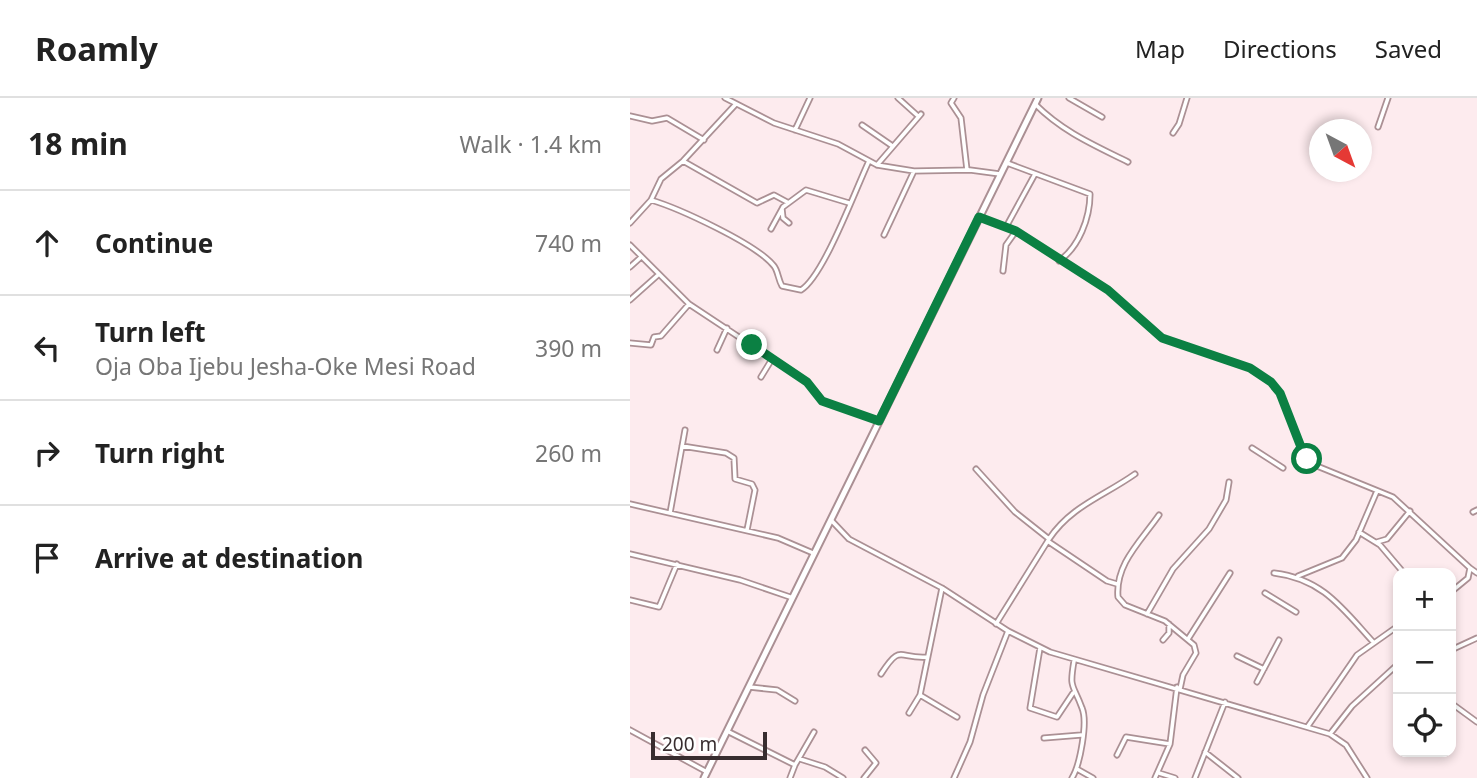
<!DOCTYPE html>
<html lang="en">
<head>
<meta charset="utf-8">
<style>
  :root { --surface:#fff; --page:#f6f6f6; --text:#222; --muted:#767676; --line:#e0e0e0 }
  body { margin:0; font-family:"Noto Sans",sans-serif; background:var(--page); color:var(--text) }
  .controls { position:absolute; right:21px; bottom:21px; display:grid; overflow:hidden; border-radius:14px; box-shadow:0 4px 10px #0003 }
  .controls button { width:63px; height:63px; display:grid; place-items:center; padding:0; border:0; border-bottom:2px solid var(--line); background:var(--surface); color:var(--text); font:35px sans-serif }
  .compass { position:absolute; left:679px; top:21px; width:63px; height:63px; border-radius:50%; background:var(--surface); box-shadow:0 4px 10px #0003; rotate:139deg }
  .scale { position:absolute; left:21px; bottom:18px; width:116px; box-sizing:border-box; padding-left:7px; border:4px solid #382d2f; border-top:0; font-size:19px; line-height:24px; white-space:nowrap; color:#382d2f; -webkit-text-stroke:5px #fff; paint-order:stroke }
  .stop { position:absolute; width:21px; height:21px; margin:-16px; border:5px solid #0b8043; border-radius:50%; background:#fff }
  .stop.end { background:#0b8043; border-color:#fff; box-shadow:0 2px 7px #0008 }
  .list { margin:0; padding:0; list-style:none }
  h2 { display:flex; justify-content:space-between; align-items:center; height:91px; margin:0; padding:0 28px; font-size:30px }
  h2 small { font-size:23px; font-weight:400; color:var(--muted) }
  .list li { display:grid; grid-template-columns:46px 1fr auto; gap:21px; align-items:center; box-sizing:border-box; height:105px; padding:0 28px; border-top:2px solid var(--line) }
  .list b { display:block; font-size:26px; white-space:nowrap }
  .list p { margin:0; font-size:23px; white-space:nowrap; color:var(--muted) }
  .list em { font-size:23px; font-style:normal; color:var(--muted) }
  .icon { flex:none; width:38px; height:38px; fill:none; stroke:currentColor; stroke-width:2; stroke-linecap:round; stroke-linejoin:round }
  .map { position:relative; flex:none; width:847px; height:680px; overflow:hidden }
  header { display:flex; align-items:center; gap:42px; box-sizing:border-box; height:98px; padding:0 35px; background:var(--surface); border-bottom:2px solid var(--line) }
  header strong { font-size:33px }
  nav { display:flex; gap:38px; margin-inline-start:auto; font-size:24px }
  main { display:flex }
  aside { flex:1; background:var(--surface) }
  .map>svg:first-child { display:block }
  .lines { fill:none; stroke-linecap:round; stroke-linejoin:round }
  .minor-casing { stroke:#ab9094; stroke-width:7 }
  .secondary-casing { stroke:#ab9094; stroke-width:9 }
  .minor { stroke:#fff; stroke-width:3.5 }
  .secondary { stroke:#fff; stroke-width:5 }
  .route { stroke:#0b8043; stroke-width:9 }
</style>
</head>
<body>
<header>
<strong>Roamly</strong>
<nav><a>Map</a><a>Directions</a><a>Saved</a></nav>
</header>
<main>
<aside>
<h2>18 min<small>Walk · 1.4 km</small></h2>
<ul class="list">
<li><svg class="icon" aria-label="ahead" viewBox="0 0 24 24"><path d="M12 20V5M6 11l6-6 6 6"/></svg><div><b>Continue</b></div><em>740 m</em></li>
<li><svg class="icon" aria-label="left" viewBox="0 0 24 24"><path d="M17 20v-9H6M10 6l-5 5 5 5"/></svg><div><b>Turn left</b><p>Oja Oba Ijebu Jesha-Oke Mesi Road</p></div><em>390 m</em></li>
<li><svg class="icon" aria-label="right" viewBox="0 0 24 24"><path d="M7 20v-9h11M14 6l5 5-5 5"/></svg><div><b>Turn right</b></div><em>260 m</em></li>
<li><svg class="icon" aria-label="arrive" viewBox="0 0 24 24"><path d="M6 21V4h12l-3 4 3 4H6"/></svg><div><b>Arrive at destination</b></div></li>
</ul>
</aside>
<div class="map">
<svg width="847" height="680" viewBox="0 0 847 680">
  <rect width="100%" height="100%" fill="#fdebee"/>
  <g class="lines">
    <defs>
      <path id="minor" d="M95,0L144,25L208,46L247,67L284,73
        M268,0L288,18
        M324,0L321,5L331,20L337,72
        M439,0L472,19
        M405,6C433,34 464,47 498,64
        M0,18L22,23L37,20L74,42
        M232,27L261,47
        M748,29L758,0
        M165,32L180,0
        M543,35L549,26L557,0
        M53,63L127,105L144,97L157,104
        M377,65L460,96C460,120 449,149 429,163
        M247,67L291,16
        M21,102C48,110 127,146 144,168C148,173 148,181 152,188L171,192C194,178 226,90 239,63
        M152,111L153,120L159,125
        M349,119L386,133L478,192L532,240L620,270L641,284L650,295L671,349L668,354L682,366L763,399L840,470L838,480L821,494
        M0,125L21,102L31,81L53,63L105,7
        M376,129L405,76
        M141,131L153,109L176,92L219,105
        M254,137L284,73L340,72L370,76
        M0,147L59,206L177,284L193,303L249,323
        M0,169L10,160
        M373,173L376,147L386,133
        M0,202L28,177
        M0,245L21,247L24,239L31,238L59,206
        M87,252L97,230
        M131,279L142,261
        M52,348L96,355L104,360L105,381L122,386L125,392L117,432
        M622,350L653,370
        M346,371L385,414L419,441L366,526
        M0,406L148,440L183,455
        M843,414L847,412
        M40,415L55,332
        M529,417C511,443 485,466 488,499L495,507L535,523L564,547L566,555L553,577L550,591
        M201,422L219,441L312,490L378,533L420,554L700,636L716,647L737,680
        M729,434L750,447L773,474
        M419,441C441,408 474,398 505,376
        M419,444L477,483L487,486
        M747,444L757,441L780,413
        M0,456L110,482L160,499
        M840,470L847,475
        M644,475C693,481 712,510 744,545
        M668,478L712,460L726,442L747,393
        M635,495L666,514
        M0,502L29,509L47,466
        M517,516L543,471L579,431L596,402L599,384
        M558,541L600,475
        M533,542L539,535V526
        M410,550L400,610L427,619L443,595
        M821,552L847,540
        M607,558L634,571
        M251,576C271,545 268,561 297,559
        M627,584L649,542
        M119,589L147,592L165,603
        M290,597L327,619
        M821,605L847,624
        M279,615L290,597L312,490
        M678,628L727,557L768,528
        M0,632L77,674
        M97,633L165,667L184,634
        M700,636L722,608L768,566
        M414,640L451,637
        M575,654L608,680
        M487,657L496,639L540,646
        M170,661L195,669L213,680
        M447,671L463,680
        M529,675L545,680
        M160,680L165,667
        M234,680L246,665L235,652
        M324,680L340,644L353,597L378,533
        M442,680C450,667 458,624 452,610C443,585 439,592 444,563
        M525,680L540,646L547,589
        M565,680L595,604"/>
      <path id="secondary" d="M74,680L408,0"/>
    </defs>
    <!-- minor casing -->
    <use href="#minor" class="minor-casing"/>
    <!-- secondary casing -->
    <use href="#secondary" class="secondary-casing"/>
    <!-- minor -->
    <use href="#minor" class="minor"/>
    <!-- secondary -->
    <use href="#secondary" class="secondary"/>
  </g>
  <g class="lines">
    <!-- route -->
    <path class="route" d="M122,247L177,284L192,303L249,323L349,119L386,133L478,192L532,240L620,270L641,284L650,295L671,349L668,354L677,361"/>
  </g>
</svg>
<div class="controls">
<button>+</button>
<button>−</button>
<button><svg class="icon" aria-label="locate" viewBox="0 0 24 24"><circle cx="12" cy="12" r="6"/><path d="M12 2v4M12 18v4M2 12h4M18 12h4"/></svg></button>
</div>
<svg class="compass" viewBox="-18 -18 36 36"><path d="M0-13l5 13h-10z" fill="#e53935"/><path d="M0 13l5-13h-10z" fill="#767676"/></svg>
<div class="scale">200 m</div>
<div class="stop" style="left:677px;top:361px"></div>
<div class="stop end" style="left:122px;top:247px"></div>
</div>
</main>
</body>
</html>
